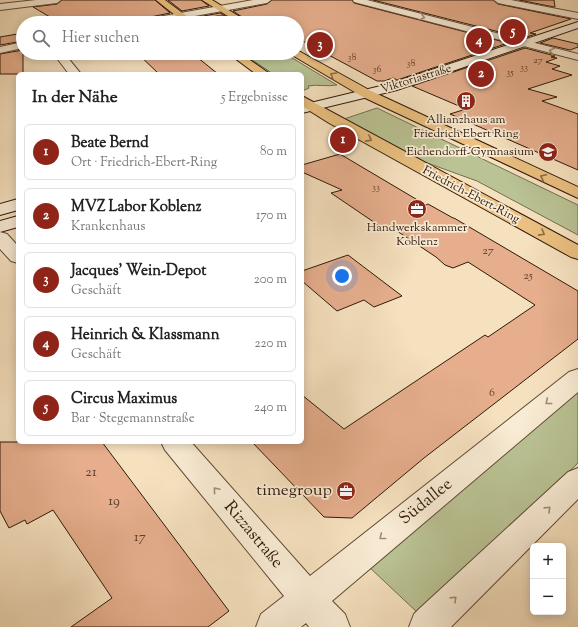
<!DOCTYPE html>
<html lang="de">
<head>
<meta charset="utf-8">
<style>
  :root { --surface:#fff; --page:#f6f6f6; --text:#222; --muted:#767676; --line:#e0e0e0; --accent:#8f2418 }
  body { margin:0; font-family:"Sorts Mill Goudy",serif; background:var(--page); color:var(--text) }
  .controls { position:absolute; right:12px; bottom:12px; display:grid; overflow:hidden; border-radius:6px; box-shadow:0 2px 10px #0003 }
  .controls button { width:36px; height:36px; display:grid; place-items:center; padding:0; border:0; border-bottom:1px solid var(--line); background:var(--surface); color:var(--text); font:20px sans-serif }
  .you { position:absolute; left:342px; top:276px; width:14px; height:14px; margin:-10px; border:3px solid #fff; border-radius:50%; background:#1a73e8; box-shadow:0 0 0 6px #1a73e833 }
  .badge { display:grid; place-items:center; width:26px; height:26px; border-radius:50%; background:var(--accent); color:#fff; font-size:13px; font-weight:700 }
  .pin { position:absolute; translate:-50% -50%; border:2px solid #fff; box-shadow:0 1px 4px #0006 }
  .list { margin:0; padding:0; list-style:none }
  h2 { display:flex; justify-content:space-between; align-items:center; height:52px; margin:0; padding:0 16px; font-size:17px }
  h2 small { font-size:13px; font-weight:400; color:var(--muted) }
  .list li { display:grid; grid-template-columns:26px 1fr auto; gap:12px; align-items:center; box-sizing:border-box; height:56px; margin:0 8px 8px; padding:0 8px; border:1px solid var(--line); border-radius:6px }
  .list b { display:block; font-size:15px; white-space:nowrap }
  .list p { margin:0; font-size:13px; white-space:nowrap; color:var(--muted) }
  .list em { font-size:13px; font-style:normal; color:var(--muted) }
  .icon { flex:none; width:22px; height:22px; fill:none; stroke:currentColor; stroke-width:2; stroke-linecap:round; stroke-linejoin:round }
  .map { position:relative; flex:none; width:578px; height:627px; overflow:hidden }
  .search { position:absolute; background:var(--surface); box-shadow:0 2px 10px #0003; left:16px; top:16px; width:288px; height:44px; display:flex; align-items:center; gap:10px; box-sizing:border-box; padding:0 14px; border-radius:22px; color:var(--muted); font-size:15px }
  .panel { position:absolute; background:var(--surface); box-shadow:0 2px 10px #0003; left:16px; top:72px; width:288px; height:372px; border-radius:6px }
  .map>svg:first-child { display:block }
  .green { fill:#bac394; stroke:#746e4e }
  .building { fill:#e6ae8d; stroke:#2f1909 }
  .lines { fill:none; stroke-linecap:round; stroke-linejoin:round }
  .street-casing { stroke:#614b36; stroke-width:2 }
  .secondary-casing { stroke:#2f1909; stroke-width:2 }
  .primary-casing { stroke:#2f1909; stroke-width:2 }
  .street { fill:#f9ecd5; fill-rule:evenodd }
  .secondary { fill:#f9ecd5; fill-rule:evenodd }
  .primary { fill:#ebc080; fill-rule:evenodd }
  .oneway { stroke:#9e8d79 }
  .oneway2 { stroke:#8d6c44 }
  .labels { text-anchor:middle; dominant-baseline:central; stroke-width:3.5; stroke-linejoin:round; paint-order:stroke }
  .far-number-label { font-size:10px; fill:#5d3e2a }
  .far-street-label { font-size:12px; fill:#2f1909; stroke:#f9ecd5 }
  .far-poi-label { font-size:12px; fill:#2f1909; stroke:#f9ecd5 }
  .number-label { font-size:12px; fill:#5d3e2a }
  .near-number-label { font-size:14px; fill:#5d3e2a }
  .near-poi-label { font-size:17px; fill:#2f1909; stroke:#f9ecd5; text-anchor:end }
  .near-street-label { font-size:17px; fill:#2f1909; stroke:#f9ecd5 }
</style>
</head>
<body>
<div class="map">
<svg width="578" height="627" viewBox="0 0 578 627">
  <rect width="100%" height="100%" fill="#f6e1bf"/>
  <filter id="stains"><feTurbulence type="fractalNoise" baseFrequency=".005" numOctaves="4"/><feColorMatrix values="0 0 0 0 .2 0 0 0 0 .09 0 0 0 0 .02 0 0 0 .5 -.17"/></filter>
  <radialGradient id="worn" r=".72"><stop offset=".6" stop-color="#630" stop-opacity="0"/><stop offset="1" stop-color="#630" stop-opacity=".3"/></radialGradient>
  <!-- green -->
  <path class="green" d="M242,53H284L337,85C327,87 318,84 308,86L309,88L302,91V74H273Z
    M377,108L578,205V235L477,181L419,160L344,119Z
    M578,387V463L419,614L368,566Z"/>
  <!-- building -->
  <path class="building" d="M62,0H155L170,13L141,19L135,23H60L33,7L57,4Z
    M168,0H201L209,6L182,11Z
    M272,0H352L354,3L508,43L397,80L393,78L384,81H377L297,38V23H251L233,11L267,4Z
    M373,0H493L498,4L571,19L530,33L536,34L523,38Z
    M519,0H554L555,7H554Z
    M220,13L225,16H217L199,20L196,21L192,18Z
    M23,33V41L0,45V37Z
    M553,38L578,44V47L570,50L540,43Z
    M525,48L555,56L551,57L557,58L546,62L560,66L552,69L572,75L528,89L557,97L542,101L578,114V170L450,114L466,109L412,86Z
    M23,50V74H0V54Z
    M137,53H192L218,74H159Z
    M340,154L426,205L428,204L453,218H454L578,291V339L424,458L352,518L324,517L252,442H302V395L344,429L485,335L488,337L535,305L468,262L453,268L445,265L436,257L391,227L384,229L331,193L342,190L302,172V165Z
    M348,255L402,296L374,307L364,300L337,311L302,281V271Z
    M0,442H102L229,611L208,627H71L112,598L53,510L27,524L25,520L9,528L0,511Z"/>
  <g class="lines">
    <defs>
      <path id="street" d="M36,0H61L57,3L0,10V4Z
        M253,0H271L267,3L156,23H136L141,20Z
        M353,0H367L578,54V60L354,2Z
        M494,0H511L578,13V19L498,3Z
        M23,42V48L0,53V47Z
        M53,53H64L81,74H69Z
        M0,232L7,234L18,246V263L11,261L0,249Z
        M578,369V392L332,601L345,614L350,627H309L306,623L301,627H256L261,614L284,596L165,450L161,442H191L310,576L569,372Z
        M578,468V499L451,627H409L414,614L419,609L568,472Z"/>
      <path id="secondary" d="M578,22V28L397,90L302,113V105L389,84Z
        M18,199V210L0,215V204Z
        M18,216V227L0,232V221Z"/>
      <path id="primary" d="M156,0H165L196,23H185Z
        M202,0H212L250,23H197L199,21L217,17L231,18Z
        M297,50L371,91L578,187V198L363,97L292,55L291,53H297Z
        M228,53H240L270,74H256Z
        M302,96L578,245V259L571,257L329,123L302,106Z"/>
    </defs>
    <!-- street casing -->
    <use href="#street" class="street-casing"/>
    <!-- secondary casing -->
    <use href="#secondary" class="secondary-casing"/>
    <!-- primary casing -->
    <use href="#primary" class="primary-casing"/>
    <!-- street -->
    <use href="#street" class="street"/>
    <!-- secondary -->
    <use href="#secondary" class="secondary"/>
    <!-- primary -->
    <use href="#primary" class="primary"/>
  </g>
  <!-- one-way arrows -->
  <defs><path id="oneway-chevron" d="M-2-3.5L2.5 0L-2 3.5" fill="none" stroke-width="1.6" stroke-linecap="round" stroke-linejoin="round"/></defs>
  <g class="oneway">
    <use href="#oneway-chevron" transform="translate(422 17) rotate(15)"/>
    <use href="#oneway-chevron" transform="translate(552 51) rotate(-165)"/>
    <use href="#oneway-chevron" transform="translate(548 402) rotate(141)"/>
    <use href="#oneway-chevron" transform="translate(216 490) rotate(-130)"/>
    <use href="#oneway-chevron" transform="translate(548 509) rotate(-44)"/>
    <use href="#oneway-chevron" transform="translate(382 537) rotate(141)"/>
    <use href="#oneway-chevron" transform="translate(454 599) rotate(-44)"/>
  </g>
  <g class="oneway2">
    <use href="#oneway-chevron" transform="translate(333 75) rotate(-149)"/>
    <use href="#oneway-chevron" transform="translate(369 139) rotate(28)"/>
    <use href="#oneway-chevron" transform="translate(543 177) rotate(-155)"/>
    <use href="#oneway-chevron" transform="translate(542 233) rotate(29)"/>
  </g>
  <!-- icons -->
  <defs>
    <symbol id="building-disc" viewBox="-11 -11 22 22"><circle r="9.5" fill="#8f2418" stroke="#f9ecd5"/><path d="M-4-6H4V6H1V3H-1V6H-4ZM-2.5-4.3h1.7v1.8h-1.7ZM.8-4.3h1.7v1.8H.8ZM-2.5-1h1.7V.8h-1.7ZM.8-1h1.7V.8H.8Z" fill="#fff"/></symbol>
    <symbol id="school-disc" viewBox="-11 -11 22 22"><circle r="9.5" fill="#8f2418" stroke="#f9ecd5"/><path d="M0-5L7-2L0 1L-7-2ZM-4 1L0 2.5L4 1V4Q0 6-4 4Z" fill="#fff"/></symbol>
    <symbol id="office-disc" viewBox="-11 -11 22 22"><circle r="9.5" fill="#8f2418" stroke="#f9ecd5"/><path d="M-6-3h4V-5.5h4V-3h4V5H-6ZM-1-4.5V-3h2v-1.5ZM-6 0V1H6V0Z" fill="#fff"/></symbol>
  </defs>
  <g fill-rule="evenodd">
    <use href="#building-disc" x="455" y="90" width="22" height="22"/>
    <use href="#school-disc" x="537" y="141" width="22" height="22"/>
    <use href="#office-disc" x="406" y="198" width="22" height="22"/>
    <use href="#office-disc" x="335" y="480" width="22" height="22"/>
  </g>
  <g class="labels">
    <!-- far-number labels -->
    <g class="far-number-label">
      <text x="352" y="57">38</text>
      <text x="538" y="60">27</text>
      <text x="411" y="63">38</text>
      <text x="524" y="67">33</text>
      <text x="377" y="69">36</text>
      <text x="510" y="72">35</text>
      <text x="376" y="187">33</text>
    </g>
    <!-- far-street labels -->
    <g class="far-street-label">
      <text transform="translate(416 79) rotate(-17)">Viktoriastraße</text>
      <text transform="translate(471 195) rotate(28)">Friedrich-Ebert-Ring</text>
    </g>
    <!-- far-poi labels -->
    <g class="far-poi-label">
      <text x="466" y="120">Allianzhaus am<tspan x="466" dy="14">Friedrich Ebert Ring</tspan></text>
      <text x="534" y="152" text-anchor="end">Eichendorff-Gymnasium</text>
      <text x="417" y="228">Handwerkskammer<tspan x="417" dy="14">Koblenz</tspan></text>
    </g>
    <!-- number labels -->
    <g class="number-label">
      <text x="488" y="251">27</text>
      <text x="528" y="276">25</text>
      <text x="492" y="393">6</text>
    </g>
    <!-- near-number labels -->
    <g class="near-number-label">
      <text x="91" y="473">21</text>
      <text x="114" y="502">19</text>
      <text x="140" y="538">17</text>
    </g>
    <!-- near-poi labels -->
    <g class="near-poi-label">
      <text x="332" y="491">timegroup</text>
    </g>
    <!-- near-street labels -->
    <g class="near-street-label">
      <text transform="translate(426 502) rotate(-39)">Südallee</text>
      <text transform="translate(253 535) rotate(50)">Rizzastraße</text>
    </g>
  </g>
  <rect width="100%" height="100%" filter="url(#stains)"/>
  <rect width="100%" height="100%" fill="url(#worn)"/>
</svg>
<div class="controls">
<button>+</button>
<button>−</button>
</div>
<div class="you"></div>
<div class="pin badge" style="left:343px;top:140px">1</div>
<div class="pin badge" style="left:481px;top:74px">2</div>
<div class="pin badge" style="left:320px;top:45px">3</div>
<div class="pin badge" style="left:479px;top:41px">4</div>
<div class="pin badge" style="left:513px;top:32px">5</div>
<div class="search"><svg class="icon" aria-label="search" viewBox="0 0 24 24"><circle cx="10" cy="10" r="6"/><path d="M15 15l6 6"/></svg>Hier suchen</div>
<section class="panel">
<h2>In der Nähe<small>5 Ergebnisse</small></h2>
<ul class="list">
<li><span class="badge">1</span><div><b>Beate Bernd</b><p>Ort · Friedrich-Ebert-Ring</p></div><em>80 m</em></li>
<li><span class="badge">2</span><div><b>MVZ Labor Koblenz</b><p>Krankenhaus</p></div><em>170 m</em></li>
<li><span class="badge">3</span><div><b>Jacques' Wein-Depot</b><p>Geschäft</p></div><em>200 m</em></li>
<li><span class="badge">4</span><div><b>Heinrich &amp; Klassmann</b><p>Geschäft</p></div><em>220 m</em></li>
<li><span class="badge">5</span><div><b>Circus Maximus</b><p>Bar · Stegemannstraße</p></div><em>240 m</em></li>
</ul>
</section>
</div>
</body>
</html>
